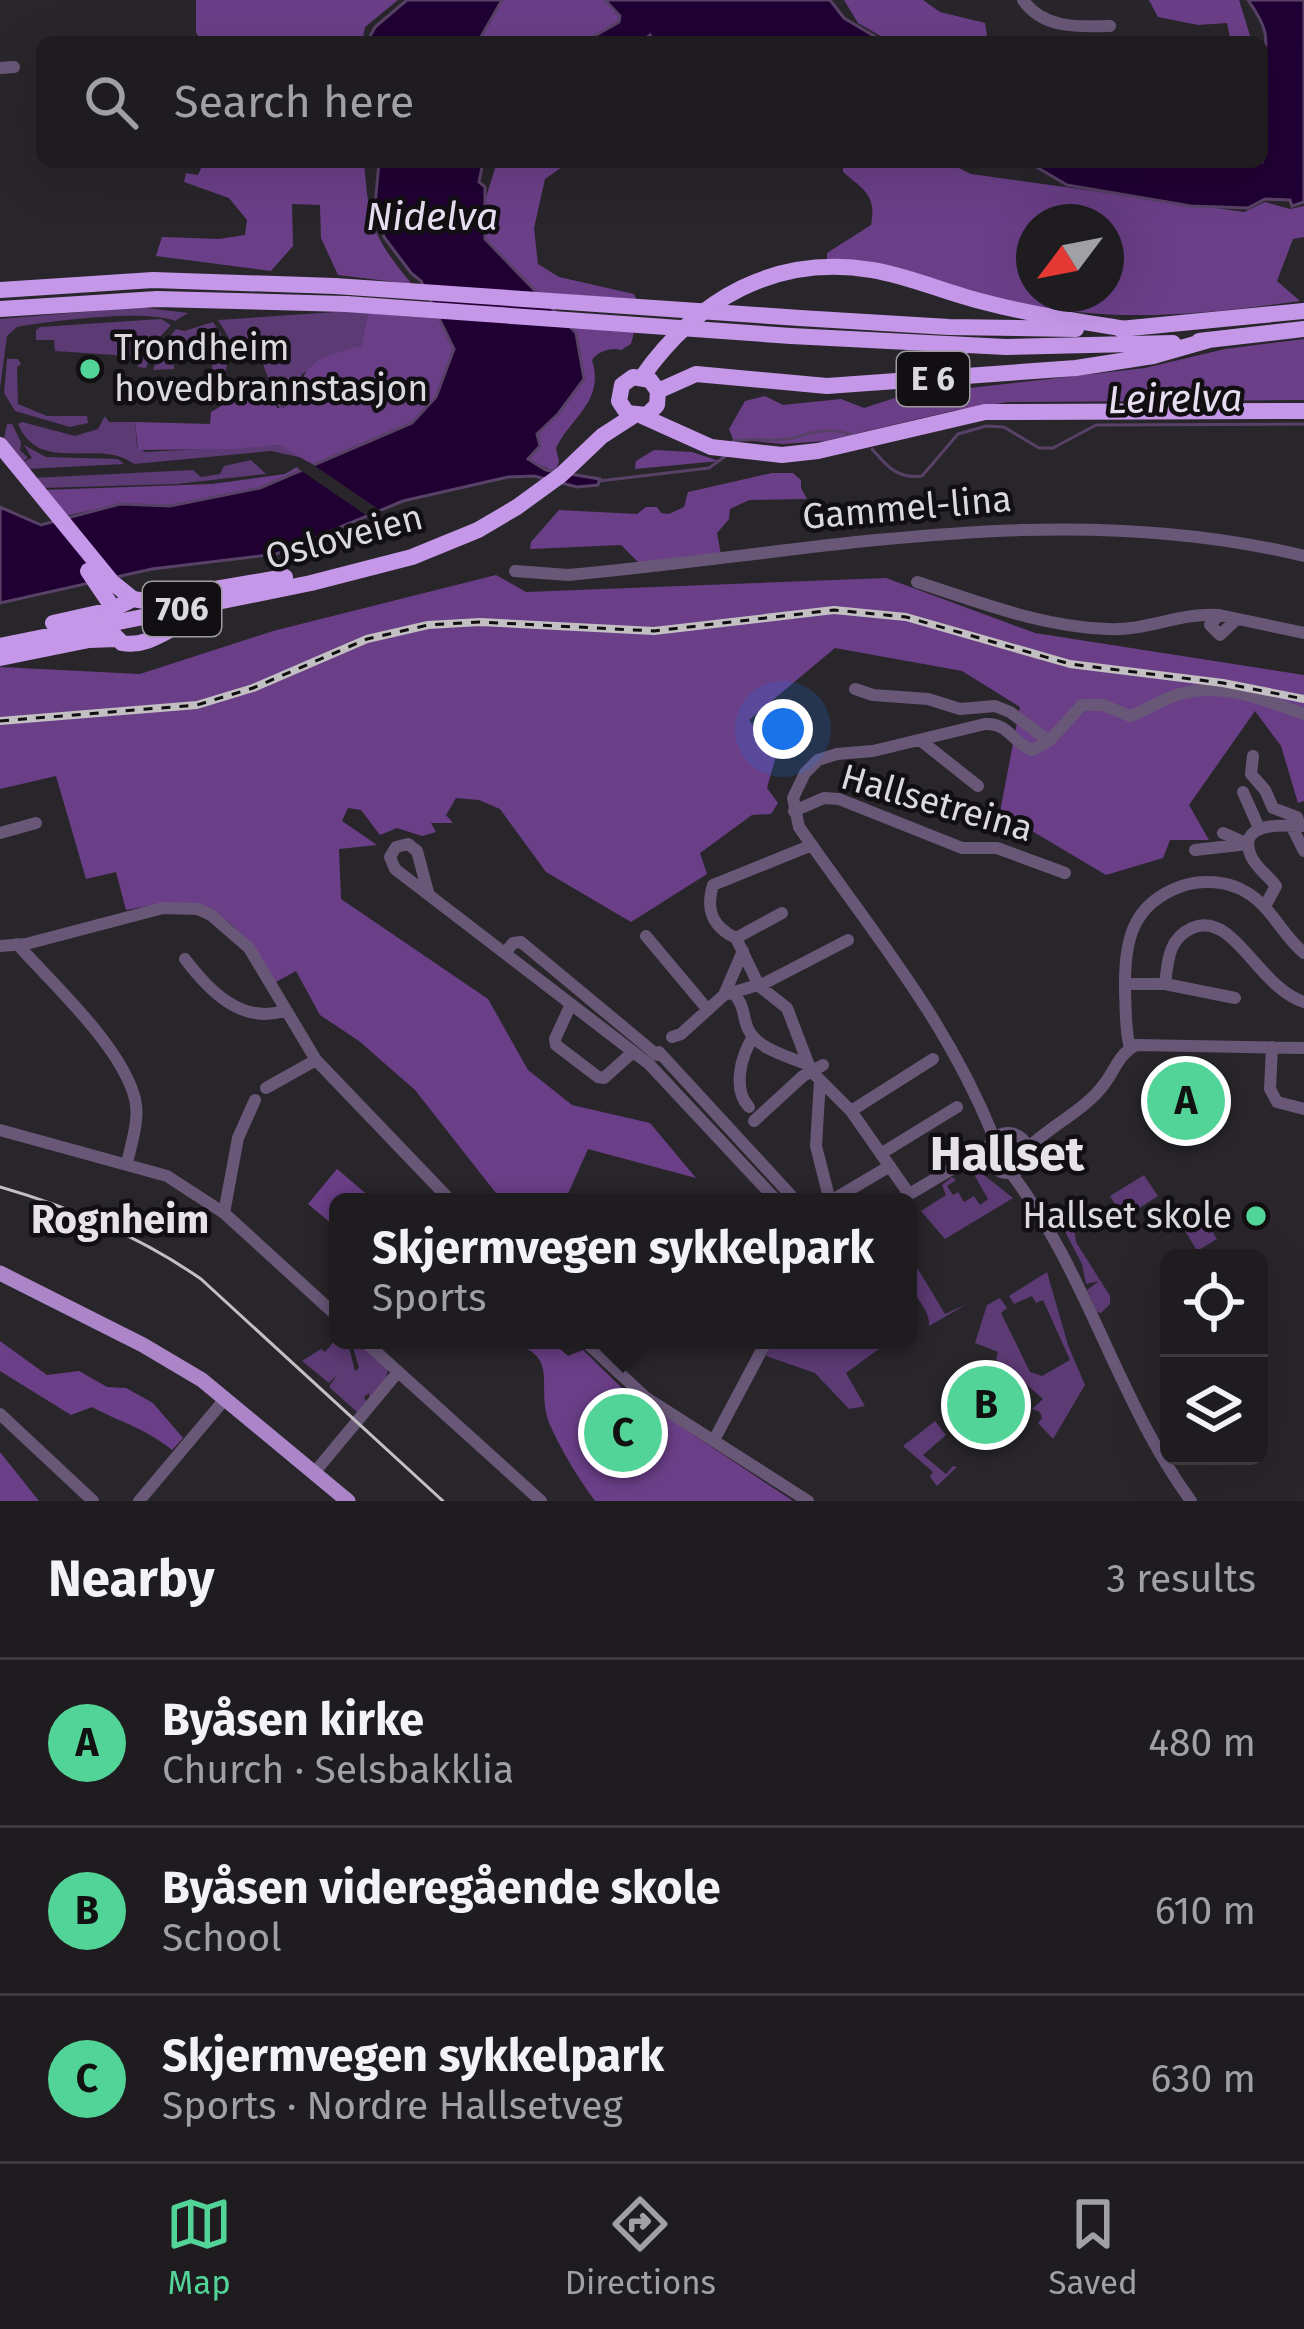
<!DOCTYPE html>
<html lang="en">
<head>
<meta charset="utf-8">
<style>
  :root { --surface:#1f1c20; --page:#2c292d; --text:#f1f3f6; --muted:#a1a1a5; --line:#3c3a3e; --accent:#52d397 }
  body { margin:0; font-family:"Fira Sans",sans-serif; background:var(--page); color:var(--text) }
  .controls { position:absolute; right:36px; bottom:36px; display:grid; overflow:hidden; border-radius:18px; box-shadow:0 12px 48px #0002 }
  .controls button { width:108px; height:108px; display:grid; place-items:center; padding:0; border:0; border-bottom:3px solid var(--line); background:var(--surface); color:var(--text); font:60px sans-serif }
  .compass { position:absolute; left:1016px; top:204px; width:108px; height:108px; border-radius:50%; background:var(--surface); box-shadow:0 12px 48px #0002; rotate:238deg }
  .you { position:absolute; left:783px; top:729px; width:42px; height:42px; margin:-30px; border:9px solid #fff; border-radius:50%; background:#1a73e8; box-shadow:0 0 0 18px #1a73e833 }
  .badge { display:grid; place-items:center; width:78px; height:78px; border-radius:50%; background:var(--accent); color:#111; font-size:39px; font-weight:700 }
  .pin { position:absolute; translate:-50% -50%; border:6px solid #fff; box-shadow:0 3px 12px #0006 }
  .popup { position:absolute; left:329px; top:1193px; width:588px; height:156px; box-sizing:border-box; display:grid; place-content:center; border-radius:18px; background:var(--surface); filter:drop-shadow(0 3px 9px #0005); font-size:39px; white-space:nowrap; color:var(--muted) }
  .popup b { font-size:45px; color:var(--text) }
  .popup::after { content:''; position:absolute; left:50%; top:100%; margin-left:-24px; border:24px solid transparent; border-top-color:var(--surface) }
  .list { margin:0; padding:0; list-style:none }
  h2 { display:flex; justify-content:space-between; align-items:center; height:156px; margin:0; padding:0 48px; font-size:51px }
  h2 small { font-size:39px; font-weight:400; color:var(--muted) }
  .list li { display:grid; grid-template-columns:78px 1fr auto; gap:36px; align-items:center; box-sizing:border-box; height:168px; padding:0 48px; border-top:3px solid var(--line) }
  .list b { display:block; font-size:45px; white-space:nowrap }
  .list p { margin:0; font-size:39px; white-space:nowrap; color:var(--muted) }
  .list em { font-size:39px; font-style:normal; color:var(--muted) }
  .icon { flex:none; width:66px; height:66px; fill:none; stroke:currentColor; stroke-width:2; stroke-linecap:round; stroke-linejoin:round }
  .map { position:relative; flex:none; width:1304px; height:1501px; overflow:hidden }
  .search { position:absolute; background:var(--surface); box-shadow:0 12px 48px #0002; left:36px; right:36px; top:36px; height:132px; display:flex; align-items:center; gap:30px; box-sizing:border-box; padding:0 42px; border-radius:18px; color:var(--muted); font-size:45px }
  .sheet { height:660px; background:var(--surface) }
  nav { display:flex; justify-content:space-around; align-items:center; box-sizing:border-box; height:168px; border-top:3px solid var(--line); background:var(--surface); font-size:33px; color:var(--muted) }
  nav a { display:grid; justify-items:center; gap:6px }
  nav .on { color:var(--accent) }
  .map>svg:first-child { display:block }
  .green { fill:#5c3a74 }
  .forest { fill:#6b3f88; fill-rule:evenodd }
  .water { fill:#200033; stroke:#584166; stroke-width:3 }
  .pier { fill:#29262b }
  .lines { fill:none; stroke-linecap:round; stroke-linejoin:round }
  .stream { stroke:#584166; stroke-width:3 }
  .minor { stroke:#695778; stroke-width:12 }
  .major { stroke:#ab85c8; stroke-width:15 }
  .highway { stroke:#c597e8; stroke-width:16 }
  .tram { stroke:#c3c0c4; stroke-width:3 }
  .rail-casing { stroke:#c3c0c4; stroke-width:8 }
  .rail { stroke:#110f12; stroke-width:3; stroke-dasharray:9; stroke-linecap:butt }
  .highway-bridge { stroke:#c597e8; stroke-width:16 }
  .poi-dot { fill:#52d397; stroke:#110f12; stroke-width:4.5 }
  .labels { text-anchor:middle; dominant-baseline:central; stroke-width:9; stroke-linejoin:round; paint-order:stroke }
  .shield { fill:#110f12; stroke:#9e9c9f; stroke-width:3 }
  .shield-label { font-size:33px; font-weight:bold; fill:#dbd9dc }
  .poi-label { font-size:36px; fill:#dbd9dc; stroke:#110f12; text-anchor:start }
  .street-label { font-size:36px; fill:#dbd9dc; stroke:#110f12 }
  .water-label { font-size:39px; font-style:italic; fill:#e9ddf2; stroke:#110f12 }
  .neighbourhood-label { font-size:39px; font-weight:bold; fill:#e6e2e9; stroke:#110f12 }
  .district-label { font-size:48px; font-weight:bold; fill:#e6e2e9; stroke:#110f12 }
</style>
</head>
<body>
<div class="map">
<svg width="1304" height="1501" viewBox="0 0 1304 1501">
  <rect width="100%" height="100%" fill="#29262b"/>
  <!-- green -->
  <path class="green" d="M139,307L188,313L175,321C145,309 51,321 17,327L7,336L0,388V319Z
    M350,311L368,313L361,346L302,374L288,404L280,410L258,351L247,343L235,348L218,320Z
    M161,319L171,325L157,340L146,368L138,367V361L131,360L130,356L55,351L54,340H36V330L40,327Z
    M213,322L230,348L225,375L228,386L240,387L222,404L205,406L212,404V353L174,352V369L153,370L161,347L176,329L184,331Z
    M7,359H18L21,364L17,367L18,404L47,416H87L88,423L70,427L15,411L4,393Z
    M105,416L109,422H135L137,447L145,452L280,445L303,458L271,451L134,464C99,437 40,476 18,424L22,422L75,436L98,429Z
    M7,424H12L21,442L20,450L28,458L22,462L32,458L24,445L46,457L118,459L124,464L26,469L4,439Z
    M251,460L266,474L177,484L41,488L33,478L193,470L201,477L220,474L224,466Z
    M975,1168L1013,1198L945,1239L921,1211L946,1195L942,1185L952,1177L956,1180L947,1186L953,1195L958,1192L964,1202L974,1196L980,1205L988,1199L972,1171L960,1175Z
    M1144,1175L1158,1196L1124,1218L1110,1196Z
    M1195,1203L1217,1239L1197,1251L1176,1215Z
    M1073,1218L1076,1242L1110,1296V1304L1101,1313L1097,1312L1087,1290L1099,1281L1086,1284L1082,1264L1061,1224Z
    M918,1269L945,1314L967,1304L929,1326C931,1308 909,1294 908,1275Z
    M1047,1272L1068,1345L1085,1385L1053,1439L1038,1423L1042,1418L1040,1412L1032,1409L1043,1399L1019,1378L1013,1382L996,1359L998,1352L975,1343L987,1305L1000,1298L1007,1308L1001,1313L1030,1372L1042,1376L1070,1360L1043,1300L1036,1303L1032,1296L1014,1304L1009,1296Z
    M338,1337L347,1340L355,1371L359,1368L351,1340H358L388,1367L386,1380L369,1400V1393L364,1397L367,1403L358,1413L329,1387L337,1375L329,1383L302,1361L321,1349L325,1352Z
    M772,1340H882L879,1349L846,1373L865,1406L849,1409L815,1373L766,1356Z
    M935,1421L946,1435L923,1455L946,1474L953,1466L957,1467L937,1486L930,1477L933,1472L903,1446Z"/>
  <!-- forest -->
  <path class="forest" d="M196,0H398L365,27L362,42H201L196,32Z
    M502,0H605L620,16L619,22L584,42H478Z
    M844,0H923L940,12L985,23L988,42H891L858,23Z
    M1149,0H1239L1252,42H1231L1227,23L1198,25L1158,17Z
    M204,162H364C369,222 372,237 412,284L338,275L321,238L320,205L292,204L293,246L271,271L156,256L162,237L219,239L245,235L247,220L229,198L184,182L186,173L198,175Z
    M497,162H569L545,179L534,228L538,264L559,277L634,294L636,299L533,292L517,277L485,239L482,210Z
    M843,162H946L971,174L1244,212L1265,202L1290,209L1304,206V237L1293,239L1277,281L1300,301C1195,315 1120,323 1015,303C951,290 894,261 827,259V253L871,225C877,195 864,190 843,172ZM1034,222H1106V294H1034Z
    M368,313L442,319L454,349L436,397L412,423L315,466L280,445L233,449L138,450L135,422L210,424L211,412L238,396L250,379H268L277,408H284C314,363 303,361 361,346Z
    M570,328L634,332L631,344L621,350C612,347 598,351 592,360C605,401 571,417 556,448L559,462L555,472L528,459L540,446L537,435L558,414L584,379Z
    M1304,339V400L1008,402L956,410L825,441L783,444L733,439L729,429L745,401L765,396L783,405L841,399L864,408L901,396L1145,368L1225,349Z
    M654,450L692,452L719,461L635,469L636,461Z
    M297,467L303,472L260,488L214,500L170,506L120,504L65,516L43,490L212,484L285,474Z
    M772,473H793L801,480V488L807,499L749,500L730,509L729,519L717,533L721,555L641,565L621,545L530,549L531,542L559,510L637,514L646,507H657L661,513L669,514L684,507L688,492Z
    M496,575L526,592L886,578L1035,633L1304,675V801L1298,803L1281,746L1255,711L1189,805L1209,840H1170L1163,858L1106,875L1000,812L1020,707L962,671L835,648L749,720L776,756L767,788L778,803L771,814L752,815L700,853L707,874L631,922L546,872L500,809L479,800L456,798L446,815L453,823H431L436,832L422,836L397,828L380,835L361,810L348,808L342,821L377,845L339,849L341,899L488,999L528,1070L572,1105L650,1123L696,1178L588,1149L567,1196L574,1202H503L415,1090L359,1041L320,1015L296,971L274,983C235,913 208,892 126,910L116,872L86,879L56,776L0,789V667L140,674L273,631Z
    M337,1169L376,1202H338V1229L308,1204Z
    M501,1340H550L568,1356L583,1350L621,1387L793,1501H595C579,1479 562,1452 551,1427C532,1384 567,1354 501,1340Z
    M0,1341L47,1375L79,1371L107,1387L126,1388L153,1403L183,1438L172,1450C145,1428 122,1423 92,1407L71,1415L0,1371Z
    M0,1452L39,1501H0Z"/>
  <!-- water -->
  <path class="water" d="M407,0H502L478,42H367L375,27Z
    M605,0H830L844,18L884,42H654L650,35L641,42H584L619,22L620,16Z
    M1248,0H1304V202L1292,206L1290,200L1265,199L1248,208L1191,206L1067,185L1028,162H1262C1262,135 1263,109 1263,83C1263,42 1276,40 1248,0Z
    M379,162H483L479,182L485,187V239L576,333L584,379L558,414L537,434L540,446L528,459L546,470L600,479L598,485L577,487L534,476L508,477L403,501L276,554L152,569L0,603V507L41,525L120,504L170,506L260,488L412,423L436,397L454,349L421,281L411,273L384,237L375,206Z"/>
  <!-- pier -->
  <path class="pier" d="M309,462L315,466L384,513L372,519L297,468Z"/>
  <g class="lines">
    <!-- stream -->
    <path class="stream" d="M733,441C747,438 759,440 773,440C805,440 817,423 852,435
      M872,449C888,467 897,479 922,476L958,434L986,426L1004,427L1039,448H1053L1096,425L1304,424
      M599,481L709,468L727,455"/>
    <!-- minor -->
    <path class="minor" d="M1023,0C1043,29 1079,27 1110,26
      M0,68L14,67
      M515,571L568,575C813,553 1059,496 1304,556
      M917,582C979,602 1042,627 1108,629C1147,631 1181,612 1219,615
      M1237,619L1220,635L1210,625L1219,615L1304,633
      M855,689L873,695L928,699L960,709L995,706L1010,712L1049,741
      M920,740L978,786
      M1253,756L1251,774L1265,790L1273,808L1297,817L1300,826
      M1243,792L1259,828
      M794,811L824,798L839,799L962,848H997L1065,873
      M1291,825L1304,851
      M0,833L36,823
      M812,845L713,885C705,911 713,927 736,938L759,986L787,1008L811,1071L851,1111L909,1194
      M1195,850L1248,844L1223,833
      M428,892L417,851L408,844L396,847L390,857L395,869L649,1064L778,1202
      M1265,906L1276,886C1269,876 1256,868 1251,856C1236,821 1284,825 1304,826
      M646,936L708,1010
      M736,938L782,913
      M17,944C53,984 122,1047 135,1099C140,1120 131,1143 127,1164
      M0,946L26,944L163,908L198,909L211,915L249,948L316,1060L452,1202
      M505,953L513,943L521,942L657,1055
      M185,959C210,992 242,1024 284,1011
      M1125,984H1165C1168,961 1168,939 1192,928C1234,910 1257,987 1304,1002
      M1165,984L1235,998
      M733,993C745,1005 742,1015 748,1029C758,1050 790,1057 809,1065
      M724,995L743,951
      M571,1004L555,1039L556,1045L598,1077L604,1078L633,1052
      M672,1037L681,1034L724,995L765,983L848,940
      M1272,1047L1270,1089L1277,1102L1304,1109
      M1130,1048C1125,1030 1126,1010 1125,991C1124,942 1131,904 1182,886C1202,879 1228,881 1246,892C1271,906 1282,935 1304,953
      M659,1052L797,1202
      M820,1080L816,1146L830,1201
      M266,1088L316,1060
      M749,1107C732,1089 741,1056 753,1037
      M851,1111L933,1059
      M754,1121L803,1076L823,1065
      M0,1130L167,1176L224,1213L338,1317
      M988 1153a20 20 0 1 1 40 0a20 20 0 1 1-40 0Z
      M994,1138C946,1018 872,932 799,827L793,798L805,773L818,760L837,754L873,751L985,724C1010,723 1012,743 1032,750L1049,741L1082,705H1103L1130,716C1145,711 1159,701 1174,696C1217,680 1263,699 1304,714
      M1028,1148C1051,1125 1086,1110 1105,1083C1116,1068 1119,1054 1136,1045L1304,1048
      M882,1153L957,1107
      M1011,1173C1087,1272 1117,1400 1191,1501
      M829,1202L890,1166
      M896,1202L989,1147
      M224,1213L238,1138L255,1100
      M363,1340L541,1501
      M584,1340L645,1397L808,1501
      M0,1414L93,1501
      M714,1440L767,1340
      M314,1473L398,1372
      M139,1501L225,1399"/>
    <!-- major -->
    <path class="major" d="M0,1273L143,1345L202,1380L348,1501"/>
    <!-- highway -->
    <path class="highway" d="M0,290L153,280L335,286
      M0,309L157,299L346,304
      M800,318L949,327L1076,329
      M1120,329L1304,311
      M791,336L1006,347L1173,343
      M1199,341L1304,329
      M642,377C697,299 775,254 872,270C909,276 944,292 980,301C1028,314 1077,321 1126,329
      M658,391L650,380L633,377L622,385L619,401L627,413L647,415L657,405L658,391L696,374L827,386L1076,368L1153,356L1209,340
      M642,416L711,447L782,455L818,451L985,412L1304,411
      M0,445L112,582L133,599
      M88,571L113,608
      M151,600L285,577
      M53,623L111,610
      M110,631L122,643C151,649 174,622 204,615
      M0,646L311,583L412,557L478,530L517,507L561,475L602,436L633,416
      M0,658L89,640L116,639"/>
    <!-- tram -->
    <path class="tram" d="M0,1187C73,1208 139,1236 201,1279L443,1501"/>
    <defs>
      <path id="rail" d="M0,721L197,705L253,688L367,639L428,625L480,622L654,631L834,610L906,617L1070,664L1223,683L1304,699"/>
    </defs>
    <!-- rail casing -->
    <use href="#rail" class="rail-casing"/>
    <!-- rail -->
    <use href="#rail" class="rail"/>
    <!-- highway-bridge -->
    <path class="highway-bridge" d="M335,286L800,318
      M346,304L791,336
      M110,631L111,610L133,599L157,603L165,620"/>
  </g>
  <!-- markers -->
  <g class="poi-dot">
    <circle cx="90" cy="369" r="12"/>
    <circle cx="1256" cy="1216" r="12"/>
  </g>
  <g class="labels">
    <!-- shield labels -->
    <g class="shield">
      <rect x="897" y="352" width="72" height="54" rx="9"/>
      <rect x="143" y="582" width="78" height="54" rx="9"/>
    </g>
    <g class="shield-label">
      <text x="933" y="379">E 6</text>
      <text x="182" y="609">706</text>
    </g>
    <!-- poi labels -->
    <g class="poi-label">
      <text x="114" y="348">Trondheim<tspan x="114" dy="41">hovedbrannstasjon</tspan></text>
      <text x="1232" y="1216" text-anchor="end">Hallset skole</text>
    </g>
    <!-- street labels -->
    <g class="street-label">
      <text transform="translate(907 508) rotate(-5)">Gammel-lina</text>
      <text transform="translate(344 537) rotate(-15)">Osloveien</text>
      <text transform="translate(937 803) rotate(16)">Hallsetreina</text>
    </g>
    <!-- water labels -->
    <g class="water-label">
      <text x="432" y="217">Nidelva</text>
      <text transform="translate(1175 399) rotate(-1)">Leirelva</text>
    </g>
    <!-- neighbourhood labels -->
    <g class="neighbourhood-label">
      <text x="120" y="1220">Rognheim</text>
    </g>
    <!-- district labels -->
    <g class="district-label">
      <text x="1007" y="1154">Hallset</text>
    </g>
  </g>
</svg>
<div class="controls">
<button><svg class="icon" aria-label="locate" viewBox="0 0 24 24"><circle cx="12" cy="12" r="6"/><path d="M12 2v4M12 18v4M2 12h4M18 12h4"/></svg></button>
<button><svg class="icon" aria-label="layers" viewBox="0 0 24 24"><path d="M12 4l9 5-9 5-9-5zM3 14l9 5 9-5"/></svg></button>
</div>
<svg class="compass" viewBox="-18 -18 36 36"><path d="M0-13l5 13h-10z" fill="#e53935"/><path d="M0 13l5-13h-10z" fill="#a1a1a5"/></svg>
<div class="you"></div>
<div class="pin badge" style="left:1186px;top:1101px">A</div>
<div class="pin badge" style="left:986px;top:1405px">B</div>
<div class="pin badge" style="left:623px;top:1433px">C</div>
<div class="popup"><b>Skjermvegen sykkelpark</b>Sports</div>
<div class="search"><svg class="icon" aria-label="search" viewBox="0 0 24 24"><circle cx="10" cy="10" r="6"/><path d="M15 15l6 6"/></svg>Search here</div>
</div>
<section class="sheet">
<h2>Nearby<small>3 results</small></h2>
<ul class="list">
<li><span class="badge">A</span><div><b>Byåsen kirke</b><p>Church · Selsbakklia</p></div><em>480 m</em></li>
<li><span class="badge">B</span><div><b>Byåsen videregående skole</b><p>School</p></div><em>610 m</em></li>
<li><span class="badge">C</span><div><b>Skjermvegen sykkelpark</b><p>Sports · Nordre Hallsetveg</p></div><em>630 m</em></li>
</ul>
</section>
<nav>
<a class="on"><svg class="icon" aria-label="map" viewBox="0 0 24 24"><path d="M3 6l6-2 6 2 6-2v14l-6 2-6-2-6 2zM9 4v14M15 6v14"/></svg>Map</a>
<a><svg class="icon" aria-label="directions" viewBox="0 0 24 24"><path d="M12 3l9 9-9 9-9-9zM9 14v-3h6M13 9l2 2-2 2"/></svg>Directions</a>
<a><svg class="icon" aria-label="saved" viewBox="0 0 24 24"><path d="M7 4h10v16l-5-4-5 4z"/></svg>Saved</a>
</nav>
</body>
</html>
